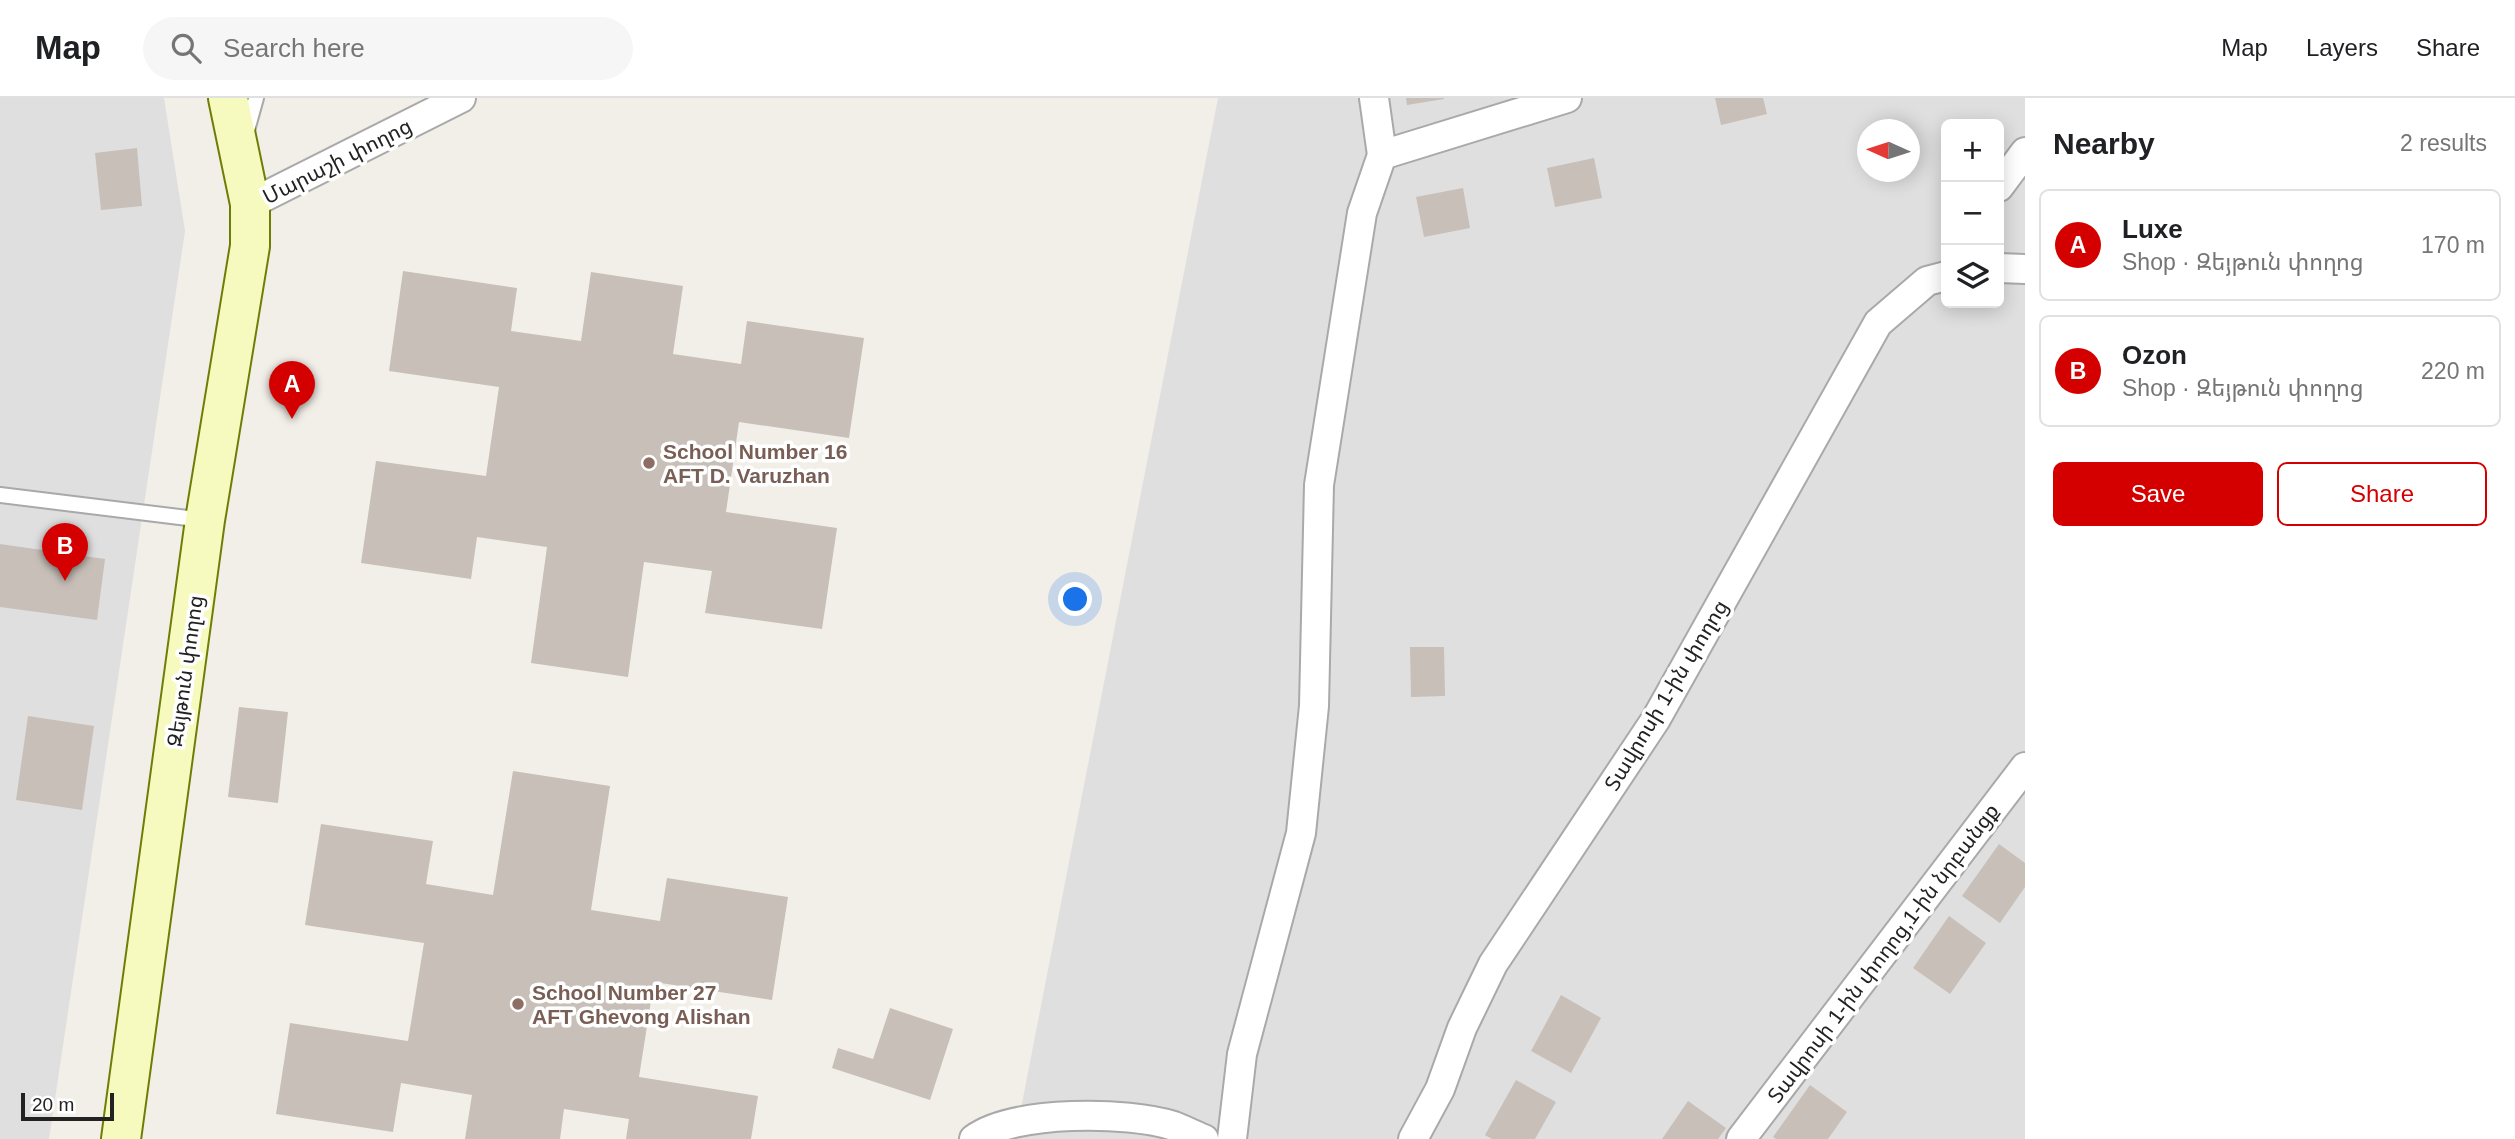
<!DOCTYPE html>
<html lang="en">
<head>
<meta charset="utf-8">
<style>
  :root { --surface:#fff; --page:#f6f6f6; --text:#202124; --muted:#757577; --line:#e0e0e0; --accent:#d40000 }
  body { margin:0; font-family:Arial,"Noto Sans Armenian",sans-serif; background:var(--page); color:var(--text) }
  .controls { position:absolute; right:21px; top:21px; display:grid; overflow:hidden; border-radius:10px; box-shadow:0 4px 18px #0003 }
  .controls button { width:63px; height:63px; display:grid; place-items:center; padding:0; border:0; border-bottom:2px solid var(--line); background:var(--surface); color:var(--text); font:35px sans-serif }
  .compass { position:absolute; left:1857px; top:21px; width:63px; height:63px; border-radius:50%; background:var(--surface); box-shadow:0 4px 18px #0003; rotate:273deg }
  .scale { position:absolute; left:21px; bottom:18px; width:93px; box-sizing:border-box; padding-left:7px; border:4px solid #222; border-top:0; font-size:19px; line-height:24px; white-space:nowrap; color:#222; -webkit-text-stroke:5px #fff; paint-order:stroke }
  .you { position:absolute; left:1076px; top:502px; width:24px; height:24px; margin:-18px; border:5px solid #fff; border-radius:50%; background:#1a73e8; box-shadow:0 0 0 10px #1a73e833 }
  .badge { display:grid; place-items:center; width:46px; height:46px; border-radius:50%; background:var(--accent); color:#fff; font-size:23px; font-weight:700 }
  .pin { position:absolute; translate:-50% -58px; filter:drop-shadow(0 2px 4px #0008) }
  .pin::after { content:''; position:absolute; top:37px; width:24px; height:21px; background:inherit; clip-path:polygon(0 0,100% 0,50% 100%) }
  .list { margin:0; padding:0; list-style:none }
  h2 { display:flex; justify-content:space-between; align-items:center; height:91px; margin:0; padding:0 28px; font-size:30px }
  h2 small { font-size:23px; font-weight:400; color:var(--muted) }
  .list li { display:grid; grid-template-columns:46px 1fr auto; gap:21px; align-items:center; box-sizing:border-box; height:112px; margin:0 14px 14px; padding:0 14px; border:2px solid var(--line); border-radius:10px }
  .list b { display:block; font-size:26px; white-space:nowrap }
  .list p { margin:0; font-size:23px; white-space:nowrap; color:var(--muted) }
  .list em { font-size:23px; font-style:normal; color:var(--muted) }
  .actions { display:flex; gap:14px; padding:21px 28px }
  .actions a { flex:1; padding:16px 0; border:2px solid var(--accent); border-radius:10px; text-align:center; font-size:24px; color:var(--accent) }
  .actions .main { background:var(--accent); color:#fff }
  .icon { flex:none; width:38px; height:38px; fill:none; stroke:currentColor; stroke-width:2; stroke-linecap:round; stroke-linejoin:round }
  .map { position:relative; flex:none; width:2025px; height:1041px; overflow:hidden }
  header { display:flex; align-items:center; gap:42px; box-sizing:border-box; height:98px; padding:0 35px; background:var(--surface); border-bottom:2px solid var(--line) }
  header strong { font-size:33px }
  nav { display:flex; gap:38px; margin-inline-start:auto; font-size:24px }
  .search { width:490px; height:63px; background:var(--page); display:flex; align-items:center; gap:18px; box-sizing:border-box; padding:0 24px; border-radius:38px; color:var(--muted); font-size:26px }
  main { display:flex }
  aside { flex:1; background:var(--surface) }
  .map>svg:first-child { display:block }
  .residential { fill:#e0dfdf; fill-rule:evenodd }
  .building { fill:#c7bfb8 }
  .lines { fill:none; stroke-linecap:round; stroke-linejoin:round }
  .lane-casing { stroke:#a9a9a9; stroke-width:18 }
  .street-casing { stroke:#a9a9a9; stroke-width:32 }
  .secondary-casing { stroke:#707d05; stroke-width:42 }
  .lane { stroke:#fff; stroke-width:14 }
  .street { stroke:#fff; stroke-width:28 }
  .secondary { stroke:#f7fabf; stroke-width:38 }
  .education-dot { fill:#8d6e63; stroke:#fff; stroke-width:2.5 }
  .labels { text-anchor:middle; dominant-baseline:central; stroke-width:7; stroke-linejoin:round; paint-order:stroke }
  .street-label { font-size:21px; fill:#222; stroke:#fff }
  .education-label { font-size:21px; font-weight:bold; fill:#785e54; stroke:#fff; text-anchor:start }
</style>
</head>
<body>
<header>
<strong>Map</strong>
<div class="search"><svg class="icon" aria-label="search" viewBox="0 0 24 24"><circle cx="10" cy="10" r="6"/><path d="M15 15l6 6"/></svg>Search here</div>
<nav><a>Map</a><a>Layers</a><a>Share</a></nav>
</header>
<main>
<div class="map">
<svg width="2025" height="1041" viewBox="0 0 2025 1041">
  <rect width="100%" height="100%" fill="#f2efe9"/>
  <!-- residential -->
  <path class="residential" d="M0,0H164L185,133L49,1041H0Z
    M1218,0H2025V1041H1015ZM1946,26H1999V205H1946ZM1868,32H1910V74H1868Z"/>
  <!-- building -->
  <path class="building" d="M1406,0H1444V1L1407,7Z
    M1715,0H1763L1767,16L1721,27Z
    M137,50L142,108L101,112L95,55Z
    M1594,60L1602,100L1555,109L1547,70Z
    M1463,90L1470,130L1424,139L1416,99Z
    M403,173L517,190L511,233L581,243L591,174L683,188L673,256L741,266L747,223L864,240L849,340L739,324L726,414L837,430L822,531L705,515L712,473L644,464L628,579L531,565L547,449L477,439L471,481L361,465L376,363L486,378L499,289L389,273Z
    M0,446L105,461L97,522L0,509Z
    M1410,549H1444L1445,598L1411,599Z
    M239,609L288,614L278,705L228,699Z
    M28,618L94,628L82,712L16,702Z
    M513,673L610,688L591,812L660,823L667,780L788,799L772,902L654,884L639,979L758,998L751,1041H626L629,1021L564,1011L560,1041H465L472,997L401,985L393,1034L276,1016L290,925L408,943L424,845L305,827L321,726L433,743L426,786L493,797Z
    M1999,746L2025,765V789L2000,825L1962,798Z
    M1949,818L1986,845L1950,896L1913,870Z
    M1561,897L1601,920L1571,975L1531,953Z
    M890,910L953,931L930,1002L832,970L838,950L873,961Z
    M1516,982L1556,1004L1535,1041H1492L1485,1037Z
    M1810,987L1847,1014L1828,1041H1776L1773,1039Z
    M1688,1003L1726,1030L1718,1041H1662Z"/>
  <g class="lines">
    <defs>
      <path id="lane" d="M246,36L256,0
        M0,397L204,422"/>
      <path id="street" d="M1382,57L1567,0
        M1999,89L2025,54
        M250,106L461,0
        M1999,170L2025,171
        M974,1041C1014,1012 1128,1013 1174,1028C1184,1032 1194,1037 1204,1041
        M1232,1041L1242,956L1301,735L1314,608L1319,387L1362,115L1382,57L1374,0
        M1413,1041L1440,991L1462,930L1493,866L1656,621L1878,225L1927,183L1946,178
        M1741,1041L2025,669"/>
      <path id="secondary" d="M121,1041L205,422L250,148V106L228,0"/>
    </defs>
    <!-- lane casing -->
    <use href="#lane" class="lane-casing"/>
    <!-- street casing -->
    <use href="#street" class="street-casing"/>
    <!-- secondary casing -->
    <use href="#secondary" class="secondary-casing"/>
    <!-- lane -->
    <use href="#lane" class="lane"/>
    <!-- street -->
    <use href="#street" class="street"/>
    <!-- secondary -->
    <use href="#secondary" class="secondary"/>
  </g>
  <!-- markers -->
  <g class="education-dot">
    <circle cx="649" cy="365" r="7"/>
    <circle cx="518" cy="906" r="7"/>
  </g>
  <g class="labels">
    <!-- street labels -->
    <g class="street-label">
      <text transform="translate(337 63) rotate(-27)">Մարաշի փողոց</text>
      <text transform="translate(185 573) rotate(-82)">Զեյթուն փողոց</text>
      <text transform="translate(1666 597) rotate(-59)">Տավրոսի 1-ին փողոց</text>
      <text transform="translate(1883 855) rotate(-53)">Տավրոսի 1-ին փողոց,1-ին նրբանցք</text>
    </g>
    <!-- education labels -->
    <g class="education-label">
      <text x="663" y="353">School Number 16<tspan x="663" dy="24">AFT D. Varuzhan</tspan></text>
      <text x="532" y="894">School Number 27<tspan x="532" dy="24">AFT Ghevong Alishan</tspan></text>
    </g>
  </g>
</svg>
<div class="controls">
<button>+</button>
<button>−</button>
<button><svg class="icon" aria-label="layers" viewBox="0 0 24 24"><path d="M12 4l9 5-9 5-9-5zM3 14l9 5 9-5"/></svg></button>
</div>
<svg class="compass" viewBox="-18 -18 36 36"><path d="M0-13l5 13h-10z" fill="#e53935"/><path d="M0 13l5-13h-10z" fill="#757577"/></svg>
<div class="scale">20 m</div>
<div class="you"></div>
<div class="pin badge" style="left:292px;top:321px">A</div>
<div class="pin badge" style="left:65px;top:483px">B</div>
</div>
<aside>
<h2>Nearby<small>2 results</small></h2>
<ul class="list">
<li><span class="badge">A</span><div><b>Luxe</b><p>Shop · Զեյթուն փողոց</p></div><em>170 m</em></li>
<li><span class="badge">B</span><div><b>Ozon</b><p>Shop · Զեյթուն փողոց</p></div><em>220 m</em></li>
</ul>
<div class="actions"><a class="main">Save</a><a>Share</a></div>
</aside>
</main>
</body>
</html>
